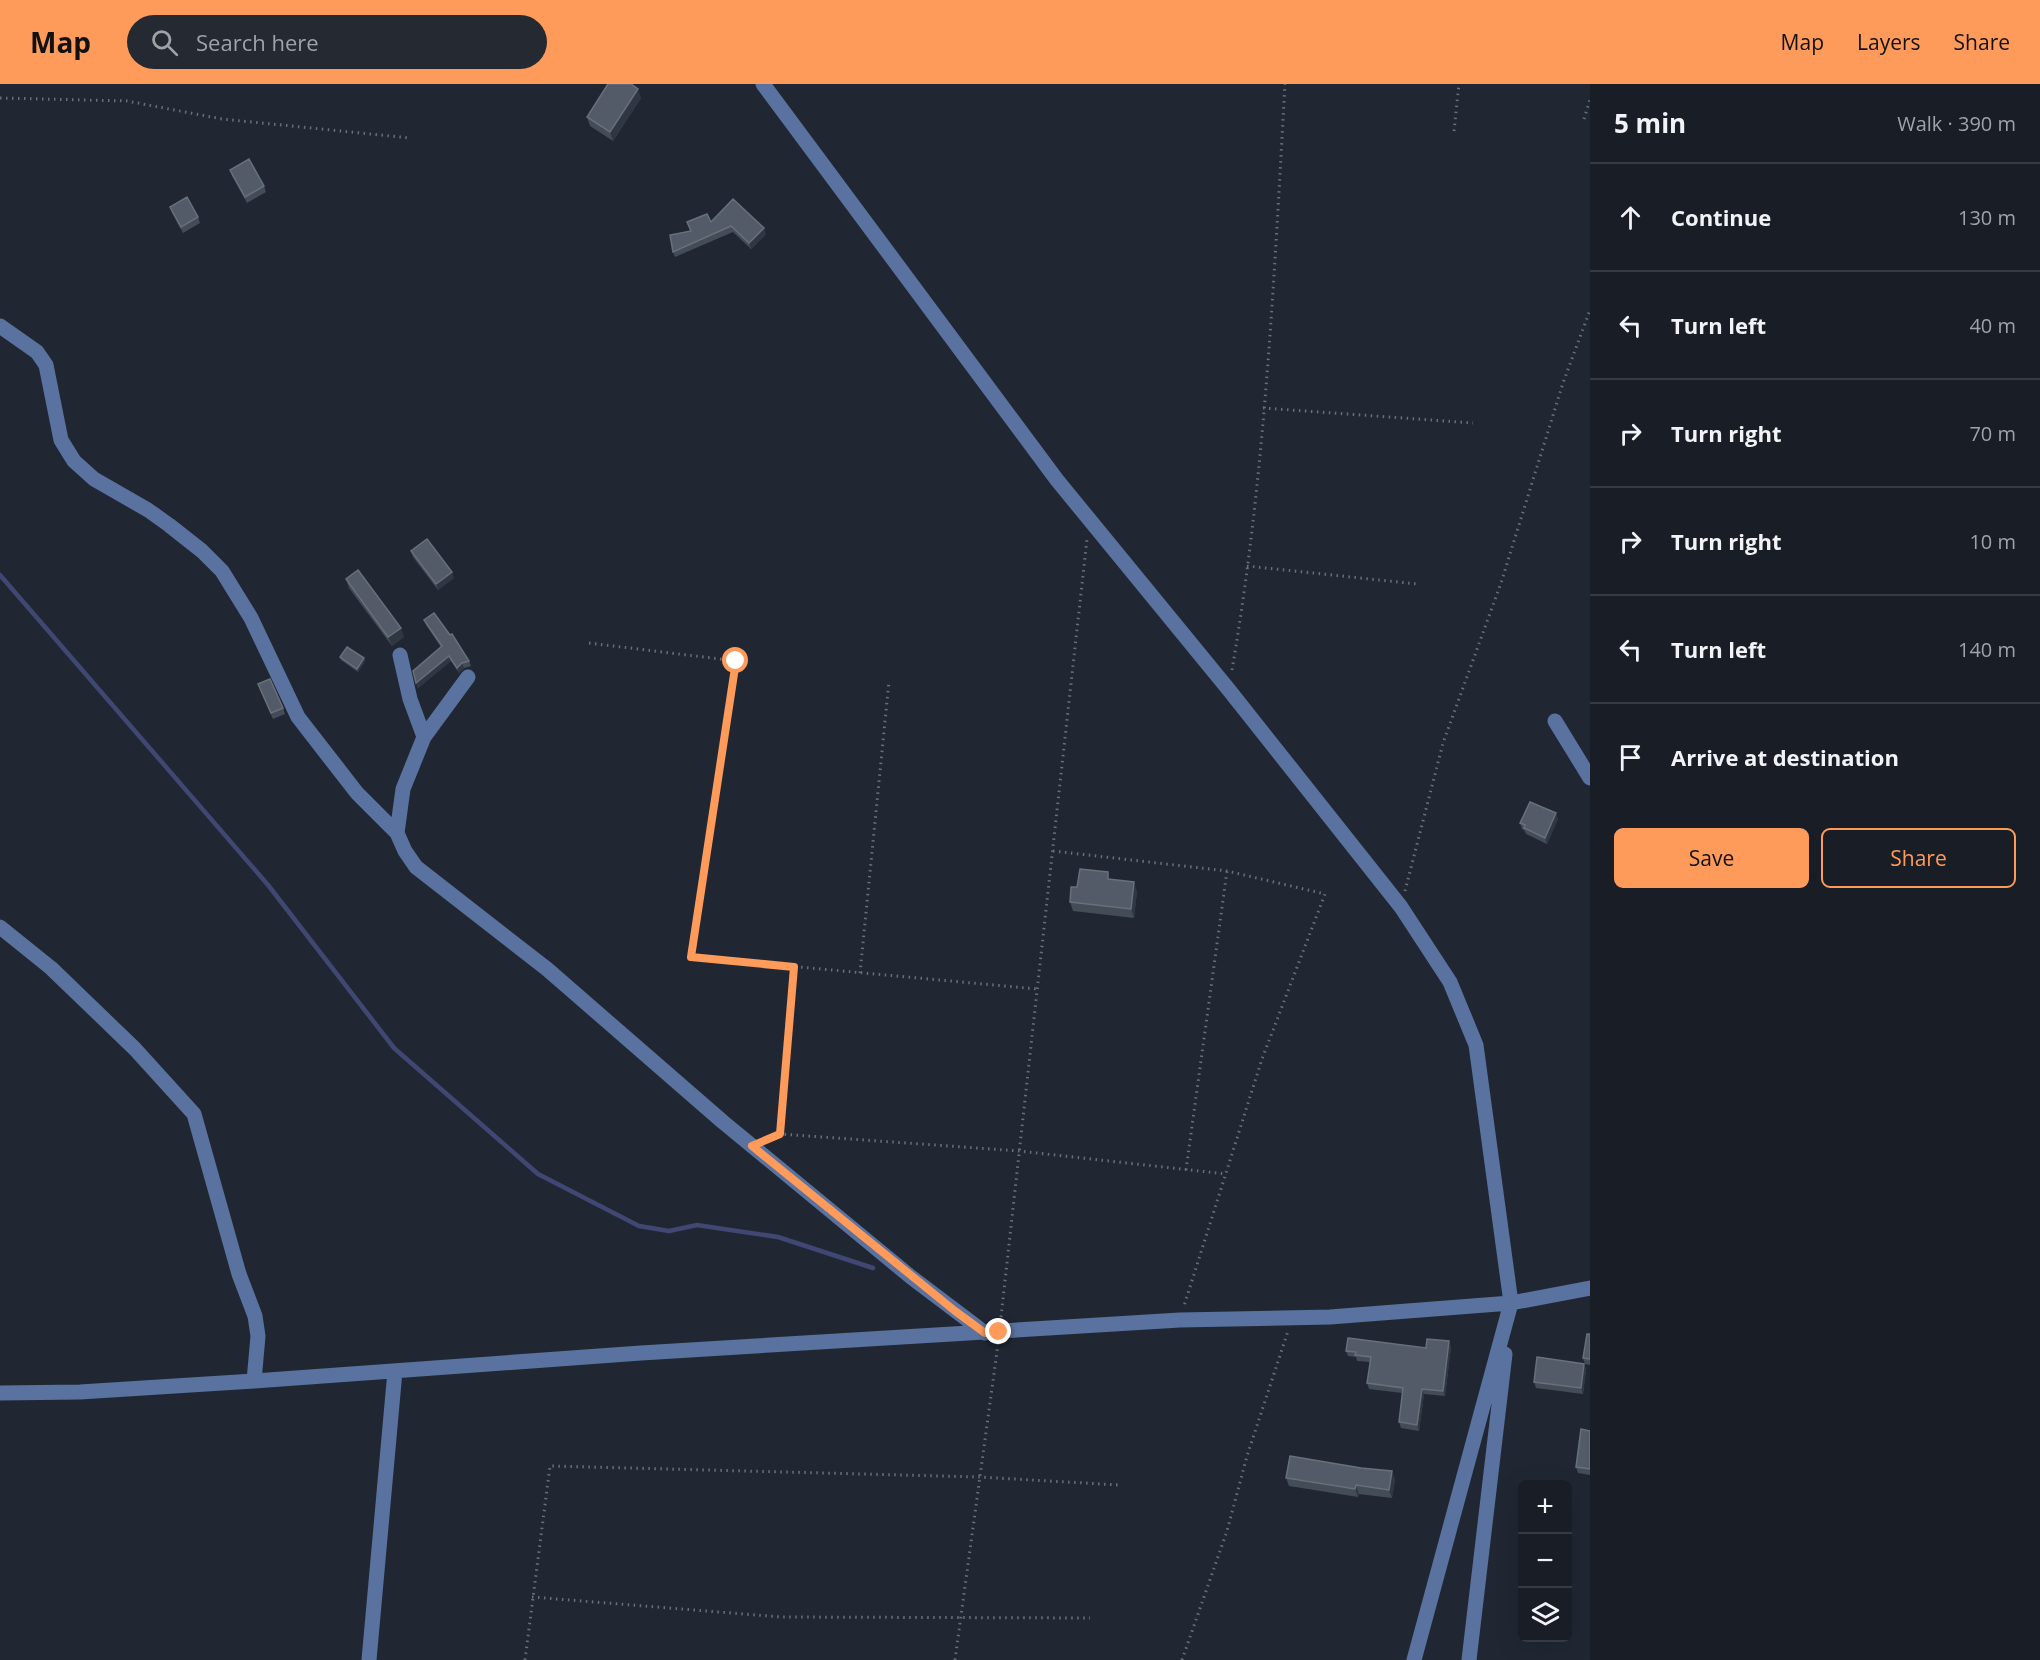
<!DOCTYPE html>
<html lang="en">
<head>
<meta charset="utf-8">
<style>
  :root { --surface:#181d26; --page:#252a32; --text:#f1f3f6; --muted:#9fa2a7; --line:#363b43; --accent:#ff9b5a }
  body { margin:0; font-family:"Open Sans",sans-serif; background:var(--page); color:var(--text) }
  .controls { position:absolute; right:18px; bottom:18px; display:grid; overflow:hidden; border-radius:9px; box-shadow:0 6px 24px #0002 }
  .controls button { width:54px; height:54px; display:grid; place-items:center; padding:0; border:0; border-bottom:2px solid var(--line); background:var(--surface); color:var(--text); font:30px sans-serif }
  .stop { position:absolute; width:18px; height:18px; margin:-14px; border:4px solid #ff9b5a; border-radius:50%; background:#fff }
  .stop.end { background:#ff9b5a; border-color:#fff; box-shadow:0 2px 6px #0008 }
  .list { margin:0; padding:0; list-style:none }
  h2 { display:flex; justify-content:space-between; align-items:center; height:78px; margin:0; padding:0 24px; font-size:26px }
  h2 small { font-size:20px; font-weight:400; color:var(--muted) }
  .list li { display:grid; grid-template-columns:39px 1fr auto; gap:18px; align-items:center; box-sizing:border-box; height:108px; padding:0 24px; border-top:2px solid var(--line) }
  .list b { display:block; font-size:22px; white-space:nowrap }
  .list em { font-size:20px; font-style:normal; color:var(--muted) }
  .actions { display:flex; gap:12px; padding:18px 24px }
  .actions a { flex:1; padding:14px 0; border:2px solid var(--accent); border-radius:9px; text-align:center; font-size:21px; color:var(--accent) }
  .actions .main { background:var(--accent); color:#111 }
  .icon { flex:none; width:33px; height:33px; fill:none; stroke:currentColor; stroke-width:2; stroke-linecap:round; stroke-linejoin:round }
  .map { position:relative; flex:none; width:1590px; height:1576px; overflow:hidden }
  header { display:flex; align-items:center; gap:36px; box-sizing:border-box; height:84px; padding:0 30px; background:var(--accent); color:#111 }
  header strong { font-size:28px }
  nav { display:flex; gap:33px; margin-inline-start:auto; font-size:21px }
  .search { width:420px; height:54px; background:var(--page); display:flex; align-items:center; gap:15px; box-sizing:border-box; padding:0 21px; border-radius:33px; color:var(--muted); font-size:22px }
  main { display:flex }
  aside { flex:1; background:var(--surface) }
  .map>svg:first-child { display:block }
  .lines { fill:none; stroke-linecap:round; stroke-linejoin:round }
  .stream { stroke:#404773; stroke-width:4.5 }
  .path { stroke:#69707a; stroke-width:3; stroke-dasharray:1.5 4.5; stroke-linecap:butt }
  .minor { stroke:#59729f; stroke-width:15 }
  .wall { fill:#444c58 }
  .shaded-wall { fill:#2f3743 }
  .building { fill:#545b68; stroke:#68707b; stroke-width:1.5 }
  .route { stroke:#ff9b5a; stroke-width:8 }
</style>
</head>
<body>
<header>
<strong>Map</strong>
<div class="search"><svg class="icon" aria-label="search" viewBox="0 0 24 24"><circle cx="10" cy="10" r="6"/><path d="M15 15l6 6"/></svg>Search here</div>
<nav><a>Map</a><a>Layers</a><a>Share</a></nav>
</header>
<main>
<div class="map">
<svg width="1590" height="1576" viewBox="0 0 1590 1576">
  <rect width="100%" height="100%" fill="#202733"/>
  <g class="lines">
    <!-- stream -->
    <path class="stream" d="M0,491L268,801L394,964L538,1090L639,1142L669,1147L697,1141L778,1153L873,1184"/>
    <!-- path -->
    <path class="path" d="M0,14L127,17L222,35L410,54
      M1584,35L1590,15
      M1454,47L1459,0
      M1263,324L1473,339
      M1247,482L1417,500
      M589,559L736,577L691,873L1037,905
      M1232,586C1265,393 1274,196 1285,0
      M1053,767L1227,787L1325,810L1262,975L1184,1222
      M1405,807L1443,659L1501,499L1563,299L1590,226
      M860,889L889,597
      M780,1050L794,883
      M768,1056L780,1050L1019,1067L1226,1090
      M1186,1086L1227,787
      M1001,1233L1087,455
      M532,1513L781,1533L1090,1534
      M525,1576L550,1382L979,1393L1119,1401
      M955,1576L998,1260
      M1182,1576L1227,1447L1247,1372L1288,1247"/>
    <!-- minor -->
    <path class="minor" d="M763,0L1057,396L1229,606L1401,823L1450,898L1476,961L1511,1219L1414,1576
      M0,242L37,268L46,281L61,356L74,377L94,395L148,426L169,441L202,467L222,487L251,534L298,633L357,709L397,749
      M400,571L410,615L424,653
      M468,593L424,653L403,705L397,749L405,767L416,783L547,885L723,1038L911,1193L985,1249
      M1555,637L1590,694
      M0,843L51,884L135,965L194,1030L239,1190L255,1232L258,1252L254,1297
      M0,1309L80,1308L254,1297L641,1269L1180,1236L1330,1233L1511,1219L1590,1204
      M369,1576L395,1287
      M1469,1576L1505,1270"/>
  </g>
  <!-- wall -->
  <path class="wall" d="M641,14L613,57L590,42L587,33Z
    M230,86L264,102L266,108L247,119L232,92Z
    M170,123L198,133L200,139L183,149L172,129Z
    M711,138L766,150L751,165L733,148L675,173L673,168L691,147Z
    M411,467L454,494L438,506L413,473Z
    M346,495L404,553L392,562L349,504Z
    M424,536L469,577L471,582L464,584L459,589L451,577L418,604L416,599L441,563L426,541Z
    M340,573L364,574L365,577L358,588L341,576Z
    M260,606L283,624L285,630L273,635Z
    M1558,735L1547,760L1526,750L1524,746L1522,745L1520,739Z
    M1111,795L1137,807L1134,834L1073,827L1070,818L1077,803Z
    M1590,1250V1281L1585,1280L1583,1274Z
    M1451,1263L1445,1312L1424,1310L1419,1347L1401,1344L1399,1338L1402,1309L1369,1305L1367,1299L1370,1278L1357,1277L1356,1273L1348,1272L1346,1267Z
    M1584,1280L1586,1286L1583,1310L1536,1304L1534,1298Z
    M1590,1347V1391L1578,1389L1576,1383Z
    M1286,1394L1395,1395L1392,1414L1359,1410L1358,1413L1289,1402Z"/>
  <!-- shaded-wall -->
  <path class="shaded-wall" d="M638,5L641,14L613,57L610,48Z
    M764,144L766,150L751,165L749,159Z
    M452,488L454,494L438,506L436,500Z
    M401,544L404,553L392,562L388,553Z
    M449,572L451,577L418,604L416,599Z
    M364,574L365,577L358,588L357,585Z
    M462,579L464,584L459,589L457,584Z
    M1556,729L1558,735L1547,760L1545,754Z
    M1134,798L1137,807L1134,834L1131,825Z
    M1449,1257L1451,1263L1445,1312L1443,1307Z
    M1584,1280L1586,1286L1583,1310L1581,1304Z
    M1422,1305L1424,1310L1419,1347L1417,1341Z
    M1392,1387L1395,1395L1392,1414L1389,1406Z
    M1356,1401L1359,1410L1358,1413L1355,1405Z"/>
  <!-- building -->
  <path class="building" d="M608,0H631L638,5L610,48L587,33Z
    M249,75L264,102L245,113L230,86Z
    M187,113L198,133L181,143L170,123Z
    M733,115L764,144L749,159L731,142L673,168L670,151L691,147L687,138L707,130L711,138Z
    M427,455L452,488L436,500L411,467Z
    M358,486L401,544L388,553L346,495Z
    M434,529L450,551L452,550L469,577L462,579L457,584L449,572L416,599L413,587L442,562L424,536Z
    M347,563L364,574L357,585L340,573Z
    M270,595L283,624L271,629L258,600Z
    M1530,718L1556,729L1545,754L1524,744L1525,741L1520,739Z
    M1080,785L1108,788V795L1134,798L1131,825L1070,818L1071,803H1077Z
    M1587,1250H1590V1275L1583,1274Z
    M1348,1254L1426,1264L1427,1255L1449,1257L1443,1307L1422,1305L1417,1341L1399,1338L1403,1304L1367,1299L1371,1273L1355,1271L1356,1268L1346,1267Z
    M1537,1273L1584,1280L1581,1304L1534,1298Z
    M1581,1345L1590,1347V1385L1576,1383Z
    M1290,1372L1361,1384L1392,1387L1389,1406L1356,1401L1355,1405L1286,1394Z"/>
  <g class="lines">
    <!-- route -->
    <path class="route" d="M736,577L691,873L794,883L780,1050L752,1062L955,1227L985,1249L999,1248"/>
  </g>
</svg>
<div class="controls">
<button>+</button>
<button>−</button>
<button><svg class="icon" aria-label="layers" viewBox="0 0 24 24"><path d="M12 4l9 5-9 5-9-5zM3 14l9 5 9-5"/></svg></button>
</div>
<div class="stop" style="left:736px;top:577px"></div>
<div class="stop end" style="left:999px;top:1248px"></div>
</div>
<aside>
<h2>5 min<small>Walk · 390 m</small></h2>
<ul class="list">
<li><svg class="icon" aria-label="ahead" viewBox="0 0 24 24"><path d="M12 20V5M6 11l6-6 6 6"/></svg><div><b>Continue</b></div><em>130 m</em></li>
<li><svg class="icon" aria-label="left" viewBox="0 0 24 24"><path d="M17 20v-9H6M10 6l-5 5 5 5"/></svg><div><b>Turn left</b></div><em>40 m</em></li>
<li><svg class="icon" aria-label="right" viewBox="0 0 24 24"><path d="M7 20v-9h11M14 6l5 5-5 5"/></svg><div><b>Turn right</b></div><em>70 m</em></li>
<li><svg class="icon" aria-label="right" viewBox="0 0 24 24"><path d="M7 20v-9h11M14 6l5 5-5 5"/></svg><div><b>Turn right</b></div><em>10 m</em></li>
<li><svg class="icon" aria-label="left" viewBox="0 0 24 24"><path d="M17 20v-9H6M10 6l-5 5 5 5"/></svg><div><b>Turn left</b></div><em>140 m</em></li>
<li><svg class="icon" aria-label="arrive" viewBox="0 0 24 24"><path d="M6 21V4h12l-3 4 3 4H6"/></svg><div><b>Arrive at destination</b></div></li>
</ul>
<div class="actions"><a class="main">Save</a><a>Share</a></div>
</aside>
</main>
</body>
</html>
